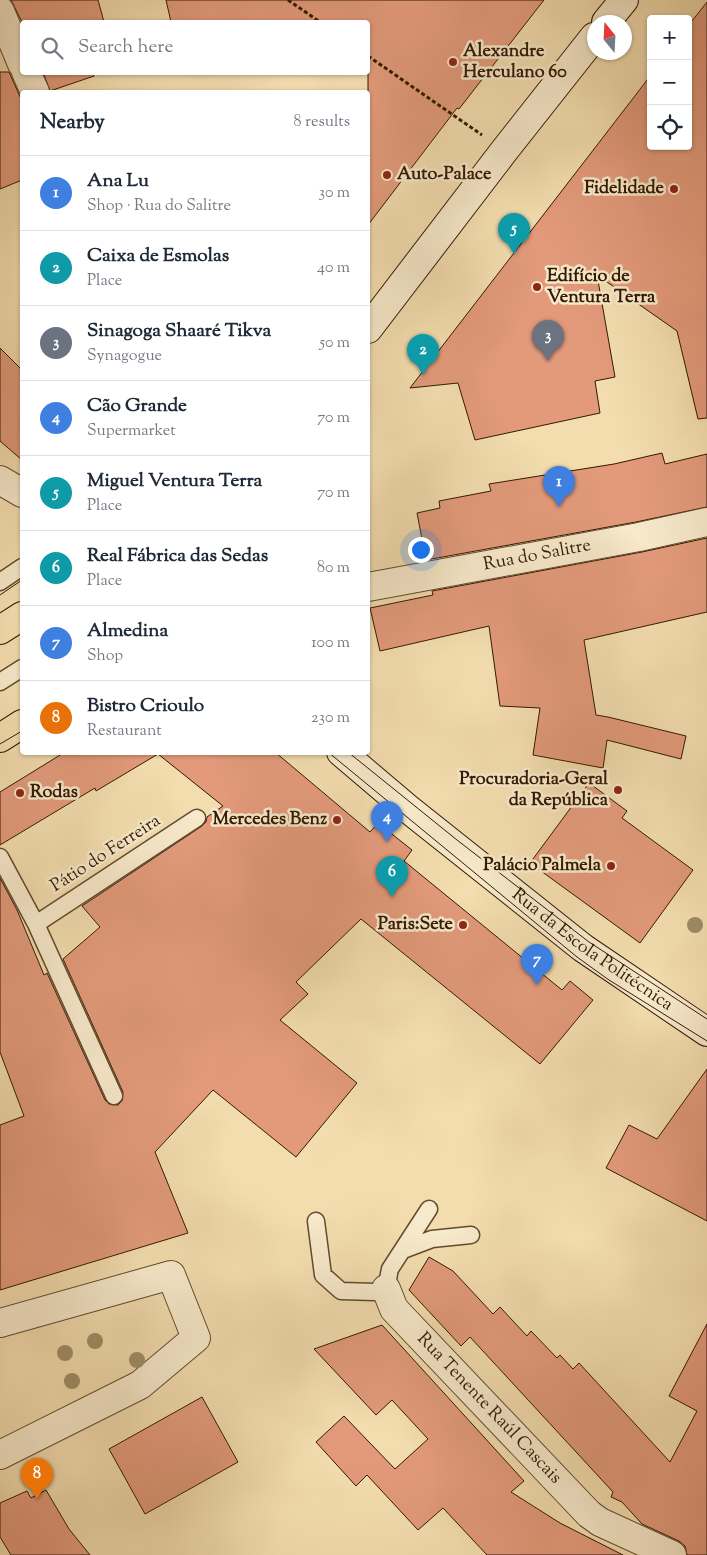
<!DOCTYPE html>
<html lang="en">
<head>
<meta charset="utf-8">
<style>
  :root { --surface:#fff; --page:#f6f6f7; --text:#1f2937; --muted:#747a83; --line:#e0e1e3; --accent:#8f2418 }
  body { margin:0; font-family:"Sorts Mill Goudy",serif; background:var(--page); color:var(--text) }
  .controls { position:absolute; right:15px; top:15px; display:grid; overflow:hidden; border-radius:5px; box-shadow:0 1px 4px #0004 }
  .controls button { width:45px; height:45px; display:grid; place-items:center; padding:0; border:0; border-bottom:1px solid var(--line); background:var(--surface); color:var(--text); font:25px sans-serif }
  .compass { position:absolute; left:587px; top:15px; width:45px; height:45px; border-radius:50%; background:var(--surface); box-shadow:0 1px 4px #0004; rotate:342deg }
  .you { position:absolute; left:420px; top:549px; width:18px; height:18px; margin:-12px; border:4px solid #fff; border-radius:50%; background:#1a73e8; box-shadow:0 0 0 8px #1a73e833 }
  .badge { display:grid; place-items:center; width:32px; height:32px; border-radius:50%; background:var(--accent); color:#fff; font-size:16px; font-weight:700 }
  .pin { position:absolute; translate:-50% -41px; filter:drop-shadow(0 1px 2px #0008) }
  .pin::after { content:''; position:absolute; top:26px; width:18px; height:15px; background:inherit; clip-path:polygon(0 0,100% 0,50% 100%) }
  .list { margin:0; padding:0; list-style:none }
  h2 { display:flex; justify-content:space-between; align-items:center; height:65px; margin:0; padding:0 20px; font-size:21px }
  h2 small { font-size:16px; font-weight:400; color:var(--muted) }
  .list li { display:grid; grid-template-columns:32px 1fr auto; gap:15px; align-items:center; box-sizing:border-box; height:75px; padding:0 20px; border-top:1px solid var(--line) }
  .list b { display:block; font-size:19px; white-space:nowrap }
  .list p { margin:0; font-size:16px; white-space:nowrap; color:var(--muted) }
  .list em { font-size:16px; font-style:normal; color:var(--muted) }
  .icon { flex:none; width:28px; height:28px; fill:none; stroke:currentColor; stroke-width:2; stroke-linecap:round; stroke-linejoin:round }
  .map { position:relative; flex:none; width:707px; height:1555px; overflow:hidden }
  .search { position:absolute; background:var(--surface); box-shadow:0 1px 4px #0004; left:20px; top:20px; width:350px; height:55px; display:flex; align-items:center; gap:12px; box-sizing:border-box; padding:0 18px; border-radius:5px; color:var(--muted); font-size:19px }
  .panel { position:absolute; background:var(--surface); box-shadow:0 1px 4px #0004; left:20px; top:90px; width:350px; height:665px; border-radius:5px }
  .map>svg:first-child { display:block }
  .building { fill:#e29a7b; stroke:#321901 }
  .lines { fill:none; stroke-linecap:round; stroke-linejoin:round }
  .lane-casing { stroke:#624a2c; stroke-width:19 }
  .street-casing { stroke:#624a2c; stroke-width:30 }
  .secondary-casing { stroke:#321901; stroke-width:30 }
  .primary-casing { stroke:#321901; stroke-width:30 }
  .path { stroke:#321901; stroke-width:3; stroke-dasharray:4 2.5; stroke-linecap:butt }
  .lane { stroke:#f7e9cb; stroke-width:16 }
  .street { stroke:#f7e9cb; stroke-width:28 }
  .secondary { stroke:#f7e9cb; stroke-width:28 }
  .primary { stroke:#f3ddaf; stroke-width:28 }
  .tram { stroke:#321901; stroke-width:1 }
  .tree { fill:#9f8d66 }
  .poi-dot { fill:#8f2418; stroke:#f7e9cb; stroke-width:2 }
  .labels { text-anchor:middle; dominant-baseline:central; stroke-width:5; stroke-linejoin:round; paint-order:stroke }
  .poi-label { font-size:18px; font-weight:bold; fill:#321901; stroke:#f7e9cb; text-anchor:end }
  .street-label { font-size:18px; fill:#321901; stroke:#f7e9cb }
</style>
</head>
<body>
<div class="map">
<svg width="707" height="1555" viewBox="0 0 707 1555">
  <rect width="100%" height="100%" fill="#f3ddaf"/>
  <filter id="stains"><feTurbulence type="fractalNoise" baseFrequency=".004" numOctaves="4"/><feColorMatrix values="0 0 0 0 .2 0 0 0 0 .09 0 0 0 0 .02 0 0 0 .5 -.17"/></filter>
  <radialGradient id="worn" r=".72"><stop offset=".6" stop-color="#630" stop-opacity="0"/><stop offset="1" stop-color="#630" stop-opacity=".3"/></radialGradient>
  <!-- building -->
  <path class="building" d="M11,0H98L104,22H22Z
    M166,0H544L459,109L457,108L368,225V22H171Z
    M707,2V418L698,419L677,331L597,275L615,377L595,381L600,413L475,440L458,383L410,388L651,75V146H688V26Z
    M0,72H9L22,101V180L0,189Z
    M43,72H93L94,76L50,91Z
    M0,348L22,370V460L0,441Z
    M662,453L665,464L707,454V507L636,522L426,560L417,513L440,508L439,501L491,491L489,484L614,464Z
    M707,538V612L584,640L596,715L608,717L686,736L681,759L607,740L603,768L533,755L540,708L500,706L489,626L380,651L370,608L433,595L432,591L642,552Z
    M65,752H275L370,832L378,823L412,850L404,861L562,990L570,981L593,1000L540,1064L361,919L296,982L308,994L280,1020L357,1083L296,1157L213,1090L155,1152L188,1233L0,1290V1125L24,1116L0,1052V878L17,910L44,975L47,973L105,1100L109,1104L118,1105L122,1101L123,1092L63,959L100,927L82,906L202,826L206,822L207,817L223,806L158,754L96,791L95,788L0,845V792Z
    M589,783L627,811L622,818L693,870L640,943L530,863Z
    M707,1069V1221L606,1168L629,1125L657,1139Z
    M429,1257L453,1271L493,1314L500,1307L527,1336L531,1331L557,1358L560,1355L573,1369L579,1363L670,1462L697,1411L669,1396L707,1324V1555H687L685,1546L679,1541L642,1524L622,1502L611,1497L613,1492L470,1337L461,1346L409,1290Z
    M382,1325L524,1481L511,1492L560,1523L623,1555H487L443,1508L418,1530L367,1475L356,1486L316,1442L344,1416L395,1469L428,1439L392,1400L376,1415L314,1349Z
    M202,1397L238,1462L145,1514L109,1449Z
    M46,1490L69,1529L90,1555H11L0,1537V1503L27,1491L31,1498Z"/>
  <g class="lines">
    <defs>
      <path id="lane" d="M0,582L22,567
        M0,682L22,668
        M0,857L36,924L114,1096
        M36,924L197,818
        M316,1221L323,1275L341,1291L375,1292L386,1289L390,1269L429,1209
        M403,1250L432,1239L471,1235"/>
      <g id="street">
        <path d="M0,11L22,64"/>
        <path d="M26,72L35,92"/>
        <path d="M0,480L22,493"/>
        <path id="s1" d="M368,587L639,537L707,522"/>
        <path id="s2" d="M386,1289L394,1309L589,1514L600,1522L672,1555"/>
        <path d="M0,1323L171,1275L196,1338L140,1385L0,1455"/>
      </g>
      <g id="secondary">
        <path d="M606,22L624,0"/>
        <path d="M368,329L504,151L594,37"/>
        <path id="s3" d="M341,752L407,808L583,948L707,1032"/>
      </g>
      <path id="primary" d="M0,630L22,616
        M0,738L22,724"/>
    </defs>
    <!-- lane casing -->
    <use href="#lane" class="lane-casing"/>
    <!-- street casing -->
    <use href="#street" class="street-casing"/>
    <!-- secondary casing -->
    <use href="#secondary" class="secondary-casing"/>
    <!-- primary casing -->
    <use href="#primary" class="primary-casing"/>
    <!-- path -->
    <path class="path" d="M288,0L320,22
      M368,56L482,135"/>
    <!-- lane -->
    <use href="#lane" class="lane"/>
    <!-- street -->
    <use href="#street" class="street"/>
    <!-- secondary -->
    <use href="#secondary" class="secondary"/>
    <!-- primary -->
    <use href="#primary" class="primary"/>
    <!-- tram -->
    <path class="tram" d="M0,595L22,580
      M0,744L22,731
      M328,752L577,957L609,980L707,1041
      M348,752L457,840L589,942L707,1019"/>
  </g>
  <!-- trees -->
  <g class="tree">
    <circle cx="695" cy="925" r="8"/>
    <circle cx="95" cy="1341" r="8"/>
    <circle cx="65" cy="1353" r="8"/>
    <circle cx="137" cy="1360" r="8"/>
    <circle cx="72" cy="1381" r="8"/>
  </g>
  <!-- markers -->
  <g class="poi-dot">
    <circle cx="453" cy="62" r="5"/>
    <circle cx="387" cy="175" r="5"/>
    <circle cx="674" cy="189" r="5"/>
    <circle cx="537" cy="287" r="5"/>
    <circle cx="618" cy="790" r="5"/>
    <circle cx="20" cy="793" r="5"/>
    <circle cx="337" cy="820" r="5"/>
    <circle cx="611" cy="866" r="5"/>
    <circle cx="463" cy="925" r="5"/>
  </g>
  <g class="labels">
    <!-- poi labels -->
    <g class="poi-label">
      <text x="463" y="52" text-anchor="start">Alexandre<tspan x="463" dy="21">Herculano 60</tspan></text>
      <text x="397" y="175" text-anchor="start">Auto-Palace</text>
      <text x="664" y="189">Fidelidade</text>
      <text x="547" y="277" text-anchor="start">Edifício de<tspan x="547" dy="21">Ventura Terra</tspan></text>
      <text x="608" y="780">Procuradoria-Geral<tspan x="608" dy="21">da República</tspan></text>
      <text x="30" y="793" text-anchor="start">Rodas</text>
      <text x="327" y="820">Mercedes Benz</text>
      <text x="601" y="866">Palácio Palmela</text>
      <text x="453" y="925">Paris:Sete</text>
    </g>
    <!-- street labels -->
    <g class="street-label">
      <text stroke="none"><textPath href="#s1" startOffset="172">Rua do Salitre</textPath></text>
      <text transform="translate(106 854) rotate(-33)">Pátio do Ferreira</text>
      <text stroke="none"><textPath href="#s3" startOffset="320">Rua da Escola Politécnica</textPath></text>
      <text stroke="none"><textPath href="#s2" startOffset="159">Rua Tenente Raúl Cascais</textPath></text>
    </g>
  </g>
  <rect width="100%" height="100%" filter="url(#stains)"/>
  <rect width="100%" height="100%" fill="url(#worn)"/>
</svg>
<div class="controls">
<button>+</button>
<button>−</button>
<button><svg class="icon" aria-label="locate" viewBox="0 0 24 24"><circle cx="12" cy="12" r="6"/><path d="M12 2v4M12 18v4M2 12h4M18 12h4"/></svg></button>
</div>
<svg class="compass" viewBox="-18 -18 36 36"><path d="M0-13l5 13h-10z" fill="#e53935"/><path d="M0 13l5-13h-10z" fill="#747a83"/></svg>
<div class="you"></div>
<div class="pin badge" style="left:559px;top:507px;background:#3f7fe0">1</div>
<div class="pin badge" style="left:423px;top:375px;background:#0f9aa8">2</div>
<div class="pin badge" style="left:548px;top:361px;background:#6b7280">3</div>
<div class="pin badge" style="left:387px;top:842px;background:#3f7fe0">4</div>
<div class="pin badge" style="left:514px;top:254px;background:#0f9aa8">5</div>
<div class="pin badge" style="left:392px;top:897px;background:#0f9aa8">6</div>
<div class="pin badge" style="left:537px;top:985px;background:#3f7fe0">7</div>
<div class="pin badge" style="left:37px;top:1499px;background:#e8710a">8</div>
<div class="search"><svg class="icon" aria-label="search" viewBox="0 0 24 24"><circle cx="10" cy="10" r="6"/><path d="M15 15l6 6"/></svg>Search here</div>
<section class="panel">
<h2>Nearby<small>8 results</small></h2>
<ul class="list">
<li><span class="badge" style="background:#3f7fe0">1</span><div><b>Ana Lu</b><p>Shop · Rua do Salitre</p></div><em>30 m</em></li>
<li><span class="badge" style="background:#0f9aa8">2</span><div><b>Caixa de Esmolas</b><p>Place</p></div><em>40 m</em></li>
<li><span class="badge" style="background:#6b7280">3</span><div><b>Sinagoga Shaaré Tikva</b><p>Synagogue</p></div><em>50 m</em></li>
<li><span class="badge" style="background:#3f7fe0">4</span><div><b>Cão Grande</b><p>Supermarket</p></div><em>70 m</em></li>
<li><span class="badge" style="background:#0f9aa8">5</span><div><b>Miguel Ventura Terra</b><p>Place</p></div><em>70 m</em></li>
<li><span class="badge" style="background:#0f9aa8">6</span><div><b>Real Fábrica das Sedas</b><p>Place</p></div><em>80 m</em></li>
<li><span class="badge" style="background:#3f7fe0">7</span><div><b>Almedina</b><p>Shop</p></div><em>100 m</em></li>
<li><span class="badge" style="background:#e8710a">8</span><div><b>Bistro Crioulo</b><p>Restaurant</p></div><em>230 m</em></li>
</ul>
</section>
</div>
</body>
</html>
